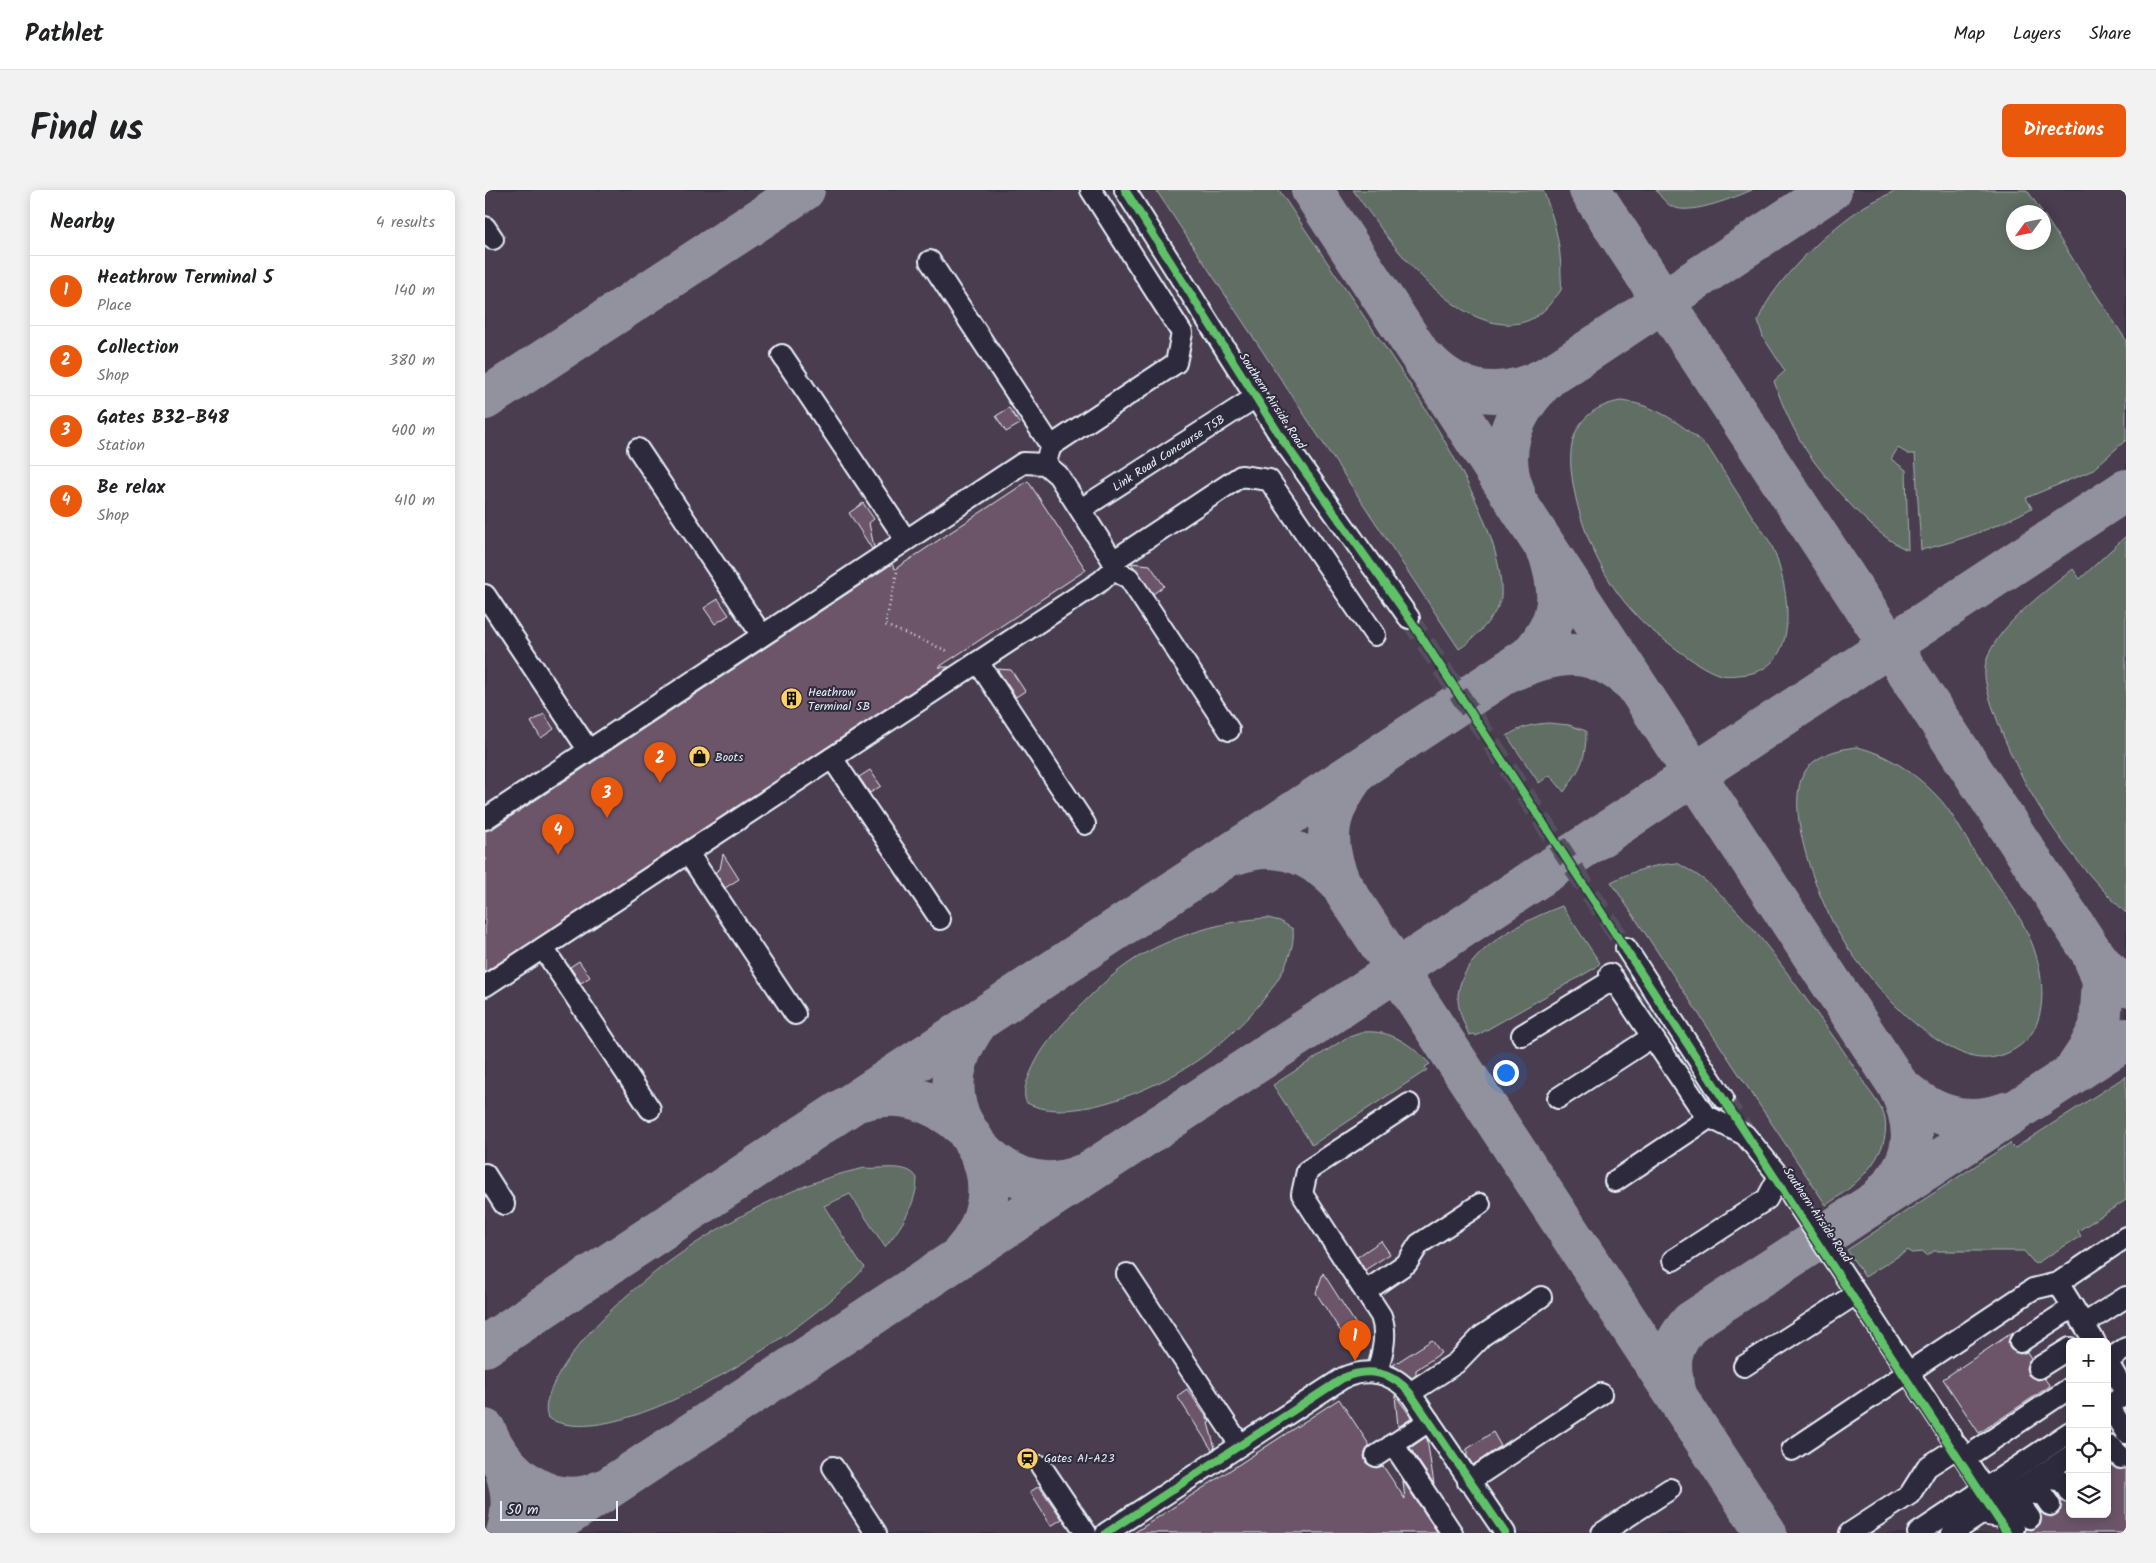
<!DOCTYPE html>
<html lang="en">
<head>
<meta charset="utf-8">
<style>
  :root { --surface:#fff; --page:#f2f2f2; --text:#202124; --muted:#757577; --line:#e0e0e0; --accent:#ea580c }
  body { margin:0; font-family:Kalam,sans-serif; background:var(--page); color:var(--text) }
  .controls { position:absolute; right:15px; bottom:15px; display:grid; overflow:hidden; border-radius:8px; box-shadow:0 2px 12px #0003 }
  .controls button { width:45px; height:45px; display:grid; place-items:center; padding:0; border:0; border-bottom:1px solid var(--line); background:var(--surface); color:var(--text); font:25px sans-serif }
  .compass { position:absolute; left:1521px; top:15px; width:45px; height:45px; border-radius:50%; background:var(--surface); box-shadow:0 2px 12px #0003; rotate:237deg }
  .scale { position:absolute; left:15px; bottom:12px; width:118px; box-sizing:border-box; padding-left:5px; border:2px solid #e8f1f8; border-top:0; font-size:14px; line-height:18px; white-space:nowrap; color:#e8f1f8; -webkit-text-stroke:4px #2f2a3d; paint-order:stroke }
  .you { position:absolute; left:1020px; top:882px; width:18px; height:18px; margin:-12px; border:4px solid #fff; border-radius:50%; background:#1a73e8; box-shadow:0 0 0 8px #1a73e833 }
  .badge { display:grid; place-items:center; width:32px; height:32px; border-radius:50%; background:var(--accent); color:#fff; font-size:16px; font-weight:700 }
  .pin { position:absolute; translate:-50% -41px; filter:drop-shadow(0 1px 2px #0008) }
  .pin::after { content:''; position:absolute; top:26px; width:18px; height:15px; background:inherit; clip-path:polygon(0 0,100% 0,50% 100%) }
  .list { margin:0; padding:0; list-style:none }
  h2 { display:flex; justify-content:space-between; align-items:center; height:65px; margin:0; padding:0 20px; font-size:21px }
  h2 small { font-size:16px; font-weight:400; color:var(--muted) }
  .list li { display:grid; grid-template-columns:32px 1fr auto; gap:15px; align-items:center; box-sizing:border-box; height:70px; padding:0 20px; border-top:1px solid var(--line) }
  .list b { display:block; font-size:19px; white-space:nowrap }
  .list p { margin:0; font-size:16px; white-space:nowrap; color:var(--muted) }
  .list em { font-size:16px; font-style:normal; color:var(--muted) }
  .icon { flex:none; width:28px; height:28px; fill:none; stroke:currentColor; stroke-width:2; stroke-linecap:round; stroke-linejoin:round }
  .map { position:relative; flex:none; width:1641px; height:1343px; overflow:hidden; border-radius:8px }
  header { display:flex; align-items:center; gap:30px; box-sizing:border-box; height:70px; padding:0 25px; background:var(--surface); border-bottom:1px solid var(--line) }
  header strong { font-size:24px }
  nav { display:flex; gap:28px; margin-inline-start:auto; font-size:18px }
  .intro { display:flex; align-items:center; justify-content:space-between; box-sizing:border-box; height:120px; padding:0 30px }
  h1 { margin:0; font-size:35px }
  .button { padding:12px 22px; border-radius:8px; background:var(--accent); color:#fff; font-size:18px; font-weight:700 }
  main { display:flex; gap:30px; padding:0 30px }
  aside { flex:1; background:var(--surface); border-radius:8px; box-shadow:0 2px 12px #0003 }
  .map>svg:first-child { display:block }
  .built { fill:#4a3d50; fill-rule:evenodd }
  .green { fill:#606e64; stroke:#a4b0ae }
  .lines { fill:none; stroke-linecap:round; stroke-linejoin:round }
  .taxiway { stroke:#92929f; stroke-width:42 }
  .building { fill:#6c5569; stroke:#e8f1f8 }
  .minor-tunnel { stroke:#555061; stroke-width:20; stroke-dasharray:20 10; stroke-linecap:butt }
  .minor-casing { stroke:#e8f1f8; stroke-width:24 }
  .path { stroke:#e8f1f8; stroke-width:2.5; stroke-dasharray:1 4; stroke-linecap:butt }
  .minor { stroke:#2f2a3d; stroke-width:20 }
  .cycleway-casing { stroke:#2f2a3d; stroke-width:11 }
  .cycleway { stroke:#61c268; stroke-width:8 }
  .labels { text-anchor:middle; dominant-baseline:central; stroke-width:4; stroke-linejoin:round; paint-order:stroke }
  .street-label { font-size:12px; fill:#e8f1f8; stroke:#2f2a3d }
  .poi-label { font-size:12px; fill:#e8f1f8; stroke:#2f2a3d; text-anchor:start }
</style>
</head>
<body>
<header>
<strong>Pathlet</strong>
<nav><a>Map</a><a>Layers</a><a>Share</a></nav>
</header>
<div class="intro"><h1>Find us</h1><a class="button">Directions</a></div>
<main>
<aside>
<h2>Nearby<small>4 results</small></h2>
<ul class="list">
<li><span class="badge">1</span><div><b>Heathrow Terminal 5</b><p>Place</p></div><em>140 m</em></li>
<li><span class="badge">2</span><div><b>Collection</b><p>Shop</p></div><em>380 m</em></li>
<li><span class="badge">3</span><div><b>Gates B32-B48</b><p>Station</p></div><em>400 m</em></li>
<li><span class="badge">4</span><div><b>Be relax</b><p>Shop</p></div><em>410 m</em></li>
</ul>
</aside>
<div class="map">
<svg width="1641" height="1343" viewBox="0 0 1641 1343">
  <rect width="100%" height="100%" fill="#3b3346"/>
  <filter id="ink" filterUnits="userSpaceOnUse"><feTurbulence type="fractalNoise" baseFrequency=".02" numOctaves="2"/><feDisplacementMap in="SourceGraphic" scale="10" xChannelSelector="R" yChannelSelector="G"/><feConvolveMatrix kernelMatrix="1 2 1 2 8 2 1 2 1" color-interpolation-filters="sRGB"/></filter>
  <g filter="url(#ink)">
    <!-- built -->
    <path class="built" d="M0,0H1641V1343H0ZM1528,22H1558V52H1528ZM1585,1152H1622V1324H1585Z"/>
    <!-- green -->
    <path class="green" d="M671,0H794C821,41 849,82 876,122C921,188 1021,329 1016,407C1015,422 987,452 974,459Z
      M868,0H1058C1069,28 1076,54 1076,85C1076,89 1077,96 1076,100C1073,105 1067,111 1064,115C1040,144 1003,136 975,118C930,89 899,43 868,0Z
      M1171,0H1267C1251,7 1208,24 1191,18C1182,16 1176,7 1171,0Z
      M1411,0H1542L1557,22H1528V52H1558L1559,25L1641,150V250L1606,281L1541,308L1547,318C1510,338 1477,350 1436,360L1430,264H1423L1413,258L1406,269L1421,280L1423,360C1392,349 1343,292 1323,263C1309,242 1297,215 1289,191L1300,181L1278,147L1273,131C1287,92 1345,38 1380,16C1390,10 1401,6 1411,0Z
      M1135,211C1169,213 1200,236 1224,259C1239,282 1254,306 1269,329C1276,339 1285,350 1289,361C1303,397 1318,474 1263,484C1254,485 1241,487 1233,484C1219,479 1207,470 1194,461C1180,450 1163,439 1151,425C1115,388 1091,329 1086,279C1083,242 1098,218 1135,211Z
      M1641,346V723C1582,667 1535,598 1509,521C1504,507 1497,487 1501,472C1511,436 1560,402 1588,379L1595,389Z
      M1064,533L1084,535L1101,541C1101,572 1095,578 1079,602L1065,585L1054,593L1022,546C1035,537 1048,534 1064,533Z
      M1372,557C1402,564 1430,583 1451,605C1467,621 1479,646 1491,665C1508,689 1528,714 1541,740C1558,773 1569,833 1533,857C1519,867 1501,871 1485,866C1436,850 1394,801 1365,761C1339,726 1298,626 1318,585C1328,565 1353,559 1372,557Z
      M1192,673C1206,681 1220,689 1232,701C1266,732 1292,769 1319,806C1340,835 1362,864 1381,896C1387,905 1398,918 1400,929C1406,967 1369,997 1341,1015L1126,692C1148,681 1167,675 1192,673Z
      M1077,716L1115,773L1110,778L991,846L989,844L984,845C979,833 972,819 973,805C977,760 1040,730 1077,716Z
      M783,728L795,731L808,739C813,785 748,847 713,870C674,897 587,936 542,913C535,902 545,884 550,873C560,853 576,836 592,819C606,805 620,791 637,778C673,750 737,730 783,728Z
      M879,842C907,840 925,854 945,874L940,877L942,880L827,955L788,895L861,848Z
      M1641,886V1010L1593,1041L1596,1046L1550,1074L1539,1061H1449L1442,1066L1439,1062L1426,1063L1423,1060L1380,1087L1362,1060L1525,953L1530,958Z
      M380,978C394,980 423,972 432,988C432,1013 416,1038 400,1057L365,1004L339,1016L373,1070L380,1077C335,1132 133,1269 63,1228C57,1214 68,1195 75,1182C129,1093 278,998 380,978Z"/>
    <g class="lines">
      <!-- taxiway -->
      <path class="taxiway" d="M827,0L1413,895C1436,942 1431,972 1394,1009
        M1105,0L1606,761L1620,779L1641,796
        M944,173C986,215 1034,207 1079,177L1346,0
        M0,209L319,0
        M1029,302C1011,258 1029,220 1061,189
        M1030,479C1076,460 1107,457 1147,491
        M750,664C791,649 826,662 855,693L1281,1343
        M855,693C836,650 842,621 870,584
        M1589,882L1603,861L1615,837L1618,790L1606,761
        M1413,895C1446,926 1480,938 1524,922
        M373,911C413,899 447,908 478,936
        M493,957C521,987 557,1002 597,985
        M477,1064C504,1035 512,994 493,958C485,944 475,933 471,917C463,885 474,857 493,831
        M0,1156L1044,467C1077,432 1078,404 1063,360
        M1191,1204C1182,1173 1184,1157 1206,1132L1641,849
        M0,1240C18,1285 68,1325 118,1300
        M17,1271C27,1295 30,1317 22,1343
        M55,1343C584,995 1113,649 1641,300"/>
    </g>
    <!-- building -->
    <path class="building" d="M524,218L535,234L521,242L511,226Z
      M543,291L601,380L454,477H464L0,782V641L7,639L407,374L410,379Z
      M378,313L389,329L384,333L389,357L387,359L364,323Z
      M646,373L665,375L679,396L668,404Z
      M233,409L244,425L230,434L219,418Z
      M512,479L526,480L540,501L531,507Z
      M59,524L69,539L56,548L46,532Z
      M385,580L396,596L385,603L374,587Z
      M238,664L254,689L240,698L230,682L235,679Z
      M94,771L105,787L96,793L85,777Z
      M896,1051L905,1064L880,1080L872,1067Z
      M838,1083L872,1136L868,1138L873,1168L831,1103Z
      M1528,1142L1523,1152L1525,1159L1535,1164L1542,1162L1546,1168L1541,1178L1543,1185L1553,1190L1559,1188L1565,1196L1494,1243L1458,1189Z
      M947,1150L956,1163L931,1180V1185L927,1188L908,1175Z
      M702,1199L725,1232L723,1233L730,1258L727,1260L692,1206Z
      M910,1205L927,1228L913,1237Z
      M854,1209L885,1256L879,1266L881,1273L891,1278L898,1276L920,1309L918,1291L953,1343H649Z
      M1008,1242L1016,1256L988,1275L982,1266V1259Z
      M941,1247L942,1249L949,1294L925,1258Z
      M1626,1275L1632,1279L1641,1278V1343H1540L1541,1339L1547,1340L1556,1333L1555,1322L1566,1327L1572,1324L1576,1320L1575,1310L1585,1314V1324H1622V1277Z
      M554,1296L577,1329L566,1336L545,1302Z"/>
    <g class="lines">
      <!-- minor-tunnel -->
      <path class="minor-tunnel" d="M924,428L1141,758
        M1238,908L1267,953"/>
      <defs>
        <g id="minor">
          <path d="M640,0L799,252L924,428"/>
          <path d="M0,37L8,49"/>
          <path d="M445,71L566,256"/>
          <path d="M297,165L421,350"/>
          <path d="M153,259L272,438"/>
          <path d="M560,274L566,256L691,173L697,143L606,0"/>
          <path id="s1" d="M596,319L771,207"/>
          <path d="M628,371L756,286L784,290L890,445"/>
          <path d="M628,380L644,388L744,540"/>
          <path d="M0,405L98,552"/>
          <path d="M493,472L600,634"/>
          <path d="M347,568L455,729"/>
          <path d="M0,629L538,273L560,274L573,285L628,371V380L616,391L0,796"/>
          <path d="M203,663L310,824"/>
          <path d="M58,758L165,919"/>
          <path d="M1141,758L1238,908"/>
          <path d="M1125,784L1220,925L1260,945L1294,986L1500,1299"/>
          <path d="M1037,845L1129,789"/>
          <path d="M1073,908L1167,847"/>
          <path d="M0,984L19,1014"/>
          <path d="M1130,991L1224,928"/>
          <path d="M1188,1070L1282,1009L1294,986"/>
          <path d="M642,1084L755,1255"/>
          <path d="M1573,1093L1641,1047"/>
          <path d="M881,1101L922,1073L934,1054L995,1014"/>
          <path d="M1599,1134L1641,1107"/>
          <path d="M1535,1152L1588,1117"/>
          <path d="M1622,1171L1641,1204L1622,1217"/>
          <path d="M1622,1171L1641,1158"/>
          <path d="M1259,1176L1371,1104"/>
          <path d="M1553,1178L1585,1158"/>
          <path d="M892,1183C897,1164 903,1145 896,1126L817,1004L822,981L924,914"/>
          <path d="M925,1203L971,1173L997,1146L1056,1107"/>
          <path d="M1624,1216L1641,1243"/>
          <path d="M908,1254L967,1343"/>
          <path d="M1622,1256L1627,1257L1636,1268"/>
          <path d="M1307,1260L1548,1099L1573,1093L1610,1152"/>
          <path d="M891,1266L944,1231"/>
          <path d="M1480,1268L1585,1198"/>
          <path d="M556,1276L601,1343"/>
          <path d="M348,1277L391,1343"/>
          <path d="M1552,1287L1577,1291L1584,1302"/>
          <path d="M983,1292L1116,1204"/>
          <path d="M1531,1301L1558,1305L1565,1315"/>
          <path d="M1512,1313L1537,1317L1545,1328"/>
          <path d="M1496,1324L1522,1328L1529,1338"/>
          <path d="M621,1343L858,1188C883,1177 908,1182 925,1203L1020,1343"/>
          <path d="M1117,1343L1185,1299"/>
          <path d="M1365,1343L1425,1304L1442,1277L1473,1257"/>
          <path d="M1433,1343L1585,1242"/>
          <path d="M1467,1343L1585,1266"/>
        </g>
      </defs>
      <!-- minor casing -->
      <use href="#minor" class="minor-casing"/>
      <!-- path -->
      <path class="path" d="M412,382L400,435L465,462"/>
      <!-- minor -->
      <use href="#minor" class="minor"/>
      <defs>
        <path id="cycleway" d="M640,0L799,252L924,428L1522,1343
          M621,1343L858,1188C883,1177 908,1182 925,1203L1020,1343"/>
      </defs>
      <!-- cycleway casing -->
      <use href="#cycleway" class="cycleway-casing"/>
      <!-- cycleway -->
      <use href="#cycleway" class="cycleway"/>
    </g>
  </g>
  <!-- icons -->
  <defs>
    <symbol id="building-disc" viewBox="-11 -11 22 22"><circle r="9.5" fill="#ffd166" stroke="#2f2a3d"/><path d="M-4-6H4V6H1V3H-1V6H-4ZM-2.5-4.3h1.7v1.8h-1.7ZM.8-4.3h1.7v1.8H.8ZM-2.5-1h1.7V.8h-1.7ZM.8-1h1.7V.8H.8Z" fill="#111"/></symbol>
    <symbol id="shop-disc" viewBox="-11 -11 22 22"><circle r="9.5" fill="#ffd166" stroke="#2f2a3d"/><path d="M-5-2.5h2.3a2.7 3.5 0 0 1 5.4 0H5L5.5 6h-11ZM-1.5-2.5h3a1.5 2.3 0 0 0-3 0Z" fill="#111"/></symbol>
    <symbol id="station-disc" viewBox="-11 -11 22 22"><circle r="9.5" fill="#ffd166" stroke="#2f2a3d"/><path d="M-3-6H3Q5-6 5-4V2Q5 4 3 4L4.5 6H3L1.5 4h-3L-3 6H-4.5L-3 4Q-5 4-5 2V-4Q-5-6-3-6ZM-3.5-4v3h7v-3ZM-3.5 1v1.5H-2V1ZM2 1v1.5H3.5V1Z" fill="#111"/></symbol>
  </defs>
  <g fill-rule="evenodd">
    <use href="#building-disc" x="294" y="496" width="25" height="25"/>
    <use href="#shop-disc" x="202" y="554" width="25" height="25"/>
    <use href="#station-disc" x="530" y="1256" width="25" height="25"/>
  </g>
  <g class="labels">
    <!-- street labels -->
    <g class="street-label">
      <text transform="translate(787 211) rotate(57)">Southern Airside Road</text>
      <text stroke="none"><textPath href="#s1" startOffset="104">Link Road Concourse T5B</textPath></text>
      <text transform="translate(1332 1025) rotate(56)">Southern Airside Road</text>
    </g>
    <!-- poi labels -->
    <g class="poi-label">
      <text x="323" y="502">Heathrow<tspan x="323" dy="14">Terminal 5B</tspan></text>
      <text x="230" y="567">Boots</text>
      <text x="559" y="1268">Gates A1-A23</text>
    </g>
  </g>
</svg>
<div class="controls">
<button>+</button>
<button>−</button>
<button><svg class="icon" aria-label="locate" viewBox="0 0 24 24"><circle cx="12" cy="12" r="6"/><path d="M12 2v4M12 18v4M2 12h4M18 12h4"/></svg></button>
<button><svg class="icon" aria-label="layers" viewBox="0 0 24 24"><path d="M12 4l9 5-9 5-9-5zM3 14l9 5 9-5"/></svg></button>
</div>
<svg class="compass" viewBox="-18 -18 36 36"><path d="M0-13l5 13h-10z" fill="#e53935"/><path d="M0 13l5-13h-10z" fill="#757577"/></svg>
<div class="scale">50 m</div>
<div class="you"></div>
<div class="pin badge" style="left:870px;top:1171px">1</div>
<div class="pin badge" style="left:175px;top:593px">2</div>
<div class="pin badge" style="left:122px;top:628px">3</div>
<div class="pin badge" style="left:73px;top:665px">4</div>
</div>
</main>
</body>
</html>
